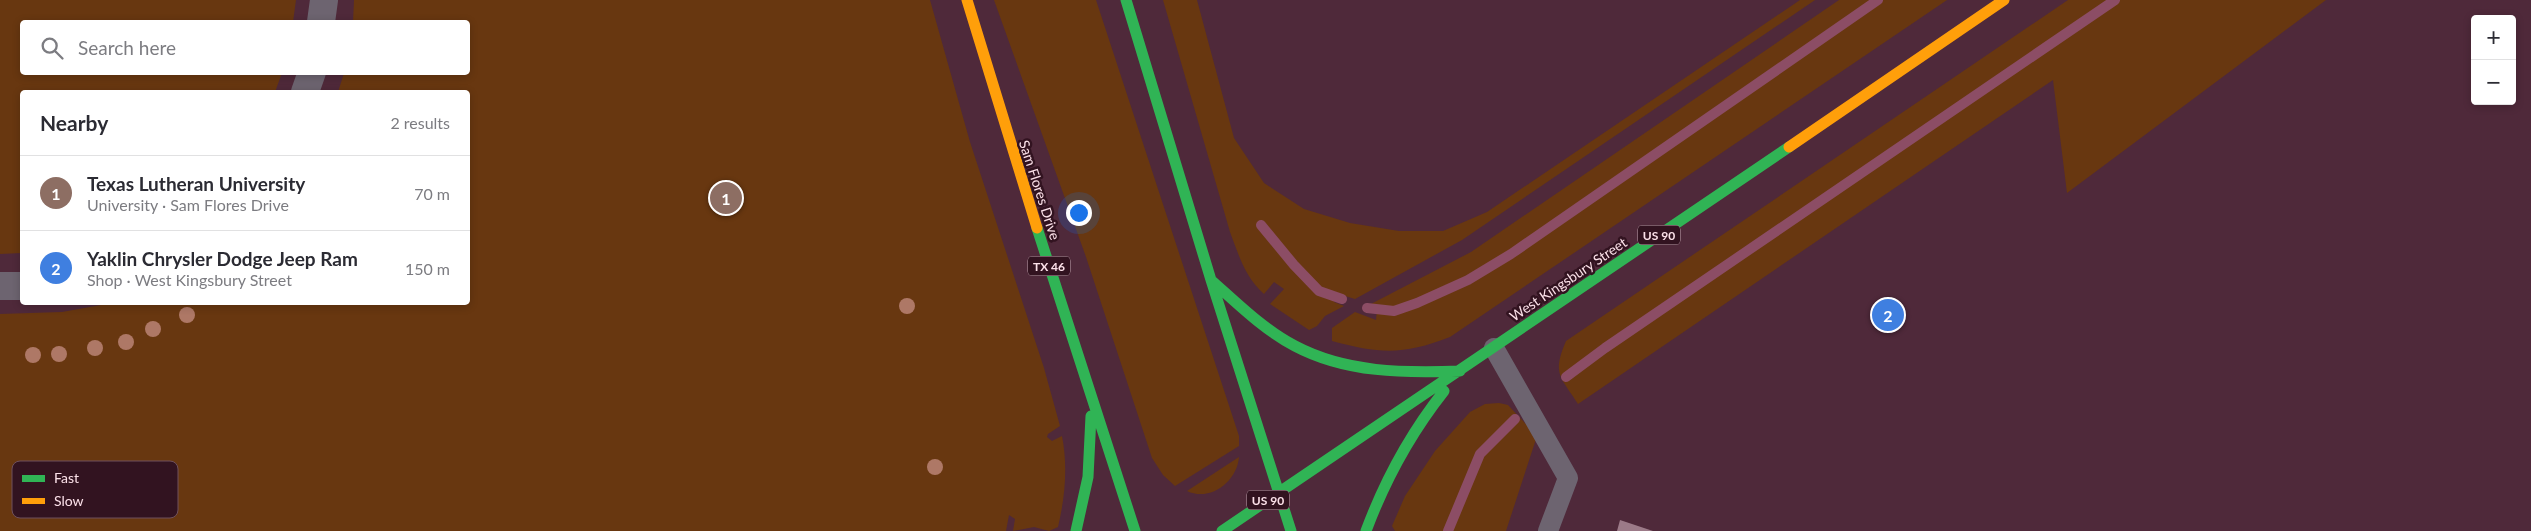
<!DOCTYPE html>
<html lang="en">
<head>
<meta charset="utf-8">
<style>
  :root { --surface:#fff; --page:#f2f2f3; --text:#2b2b33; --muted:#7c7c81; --line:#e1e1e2; --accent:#6e6069 }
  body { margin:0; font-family:Lato,sans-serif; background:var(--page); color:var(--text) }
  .controls { position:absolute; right:15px; top:15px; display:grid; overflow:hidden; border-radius:5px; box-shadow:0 2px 8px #0003 }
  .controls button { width:45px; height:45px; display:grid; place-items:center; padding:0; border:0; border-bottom:1px solid var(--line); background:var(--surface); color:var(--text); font:25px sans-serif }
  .you { position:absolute; left:1078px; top:212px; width:18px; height:18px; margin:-12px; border:4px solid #fff; border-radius:50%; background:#1a73e8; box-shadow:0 0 0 8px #1a73e833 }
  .badge { display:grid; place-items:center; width:32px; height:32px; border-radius:50%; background:var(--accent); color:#fff; font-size:16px; font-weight:700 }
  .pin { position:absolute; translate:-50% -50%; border:2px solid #fff; box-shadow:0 1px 5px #0006 }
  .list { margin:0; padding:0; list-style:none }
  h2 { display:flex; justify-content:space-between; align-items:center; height:65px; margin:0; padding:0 20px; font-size:21px }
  h2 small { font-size:16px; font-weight:400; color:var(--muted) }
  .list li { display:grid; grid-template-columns:32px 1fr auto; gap:15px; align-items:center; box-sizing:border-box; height:75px; padding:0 20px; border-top:1px solid var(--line) }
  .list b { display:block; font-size:19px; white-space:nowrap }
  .list p { margin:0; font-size:16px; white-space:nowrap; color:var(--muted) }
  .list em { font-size:16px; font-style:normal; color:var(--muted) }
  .icon { flex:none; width:28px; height:28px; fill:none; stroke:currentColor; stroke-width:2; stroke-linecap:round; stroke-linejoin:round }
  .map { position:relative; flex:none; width:2531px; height:531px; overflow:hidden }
  .search { position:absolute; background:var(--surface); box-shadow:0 2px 8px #0003; left:20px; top:20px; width:450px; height:55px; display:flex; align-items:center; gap:12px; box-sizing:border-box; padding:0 18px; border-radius:5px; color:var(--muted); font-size:19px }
  .panel { position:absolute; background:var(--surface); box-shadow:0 2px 8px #0003; left:20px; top:90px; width:450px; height:215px; border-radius:5px }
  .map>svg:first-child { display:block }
  .green { fill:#683710 }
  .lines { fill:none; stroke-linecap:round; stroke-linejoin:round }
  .stream { stroke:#8c4d65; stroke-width:10 }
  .building { fill:#9c7a88 }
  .lane { stroke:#6d6470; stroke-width:20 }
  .street { stroke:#6d6470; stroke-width:28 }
  .fast { stroke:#30b455; stroke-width:11 }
  .slow { stroke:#ff9f0a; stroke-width:11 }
  .tree { fill:#ae7866 }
  .labels { text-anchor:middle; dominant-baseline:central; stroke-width:5; stroke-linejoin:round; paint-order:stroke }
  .shield { fill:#321320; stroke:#bfa3ad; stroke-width:1 }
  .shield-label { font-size:12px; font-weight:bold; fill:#fce1e9 }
  .street-label { font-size:14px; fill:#fce1e9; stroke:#321320 }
  .key { fill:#321320; stroke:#6f515c; stroke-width:1 }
  .key-label { font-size:14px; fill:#fce1e9 }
</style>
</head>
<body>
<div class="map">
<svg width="2531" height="531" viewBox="0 0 2531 531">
  <rect width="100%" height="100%" fill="#4f293a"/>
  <!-- green -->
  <path class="green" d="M0,0H296L293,22H22V72L282,73L275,92H22V253L0,254Z
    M354,0H930L970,142L1044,368L1060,426L1048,434L1047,437L1052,441L1062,436C1068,467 1065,497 1058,527L1049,531L1034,527L1013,531L1015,519L1009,515L1006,531H0V314L62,312L118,302H468V92H338L344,73L468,72V22H353Z
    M994,0H1096L1239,436V446L1175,486L1163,475L1152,458L1086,257Z
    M1163,0H1197L1234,138L1264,183L1304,209L1350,223L1399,231H1443L1487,212L1800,0H1815L1462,240L1355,299L1335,293L1334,302L1344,306L1325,316L1317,326L1309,330L1270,304L1284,289L1274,282L1264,294C1245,277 1239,256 1230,232Z
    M1839,0H1947L1450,337C1404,355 1380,354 1332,341V328L1355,312L1376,320L1377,309L1369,305L1471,252Z
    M2068,0H2326L2067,193L2053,80L1578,404C1560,376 1552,374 1566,341Z
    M1499,403L1508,405L1537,436L1506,531H1395L1392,526L1405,496L1435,451L1470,412L1485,404Z
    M1239,457C1237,482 1210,502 1187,491Z"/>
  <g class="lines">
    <!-- stream -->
    <path class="stream" d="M1261,225L1294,265L1319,291L1342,299
      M1367,308L1394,311L1417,303L1468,280L1511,254L1878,0
      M1566,377L1605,348L2115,0
      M1448,531L1480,454L1515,419"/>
  </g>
  <!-- building -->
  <path class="building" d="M1620,520L1653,531H1617Z"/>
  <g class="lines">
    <!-- lane -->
    <path class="lane" d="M1494,348L1568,478L1548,531"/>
    <!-- street -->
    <path class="street" d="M321,22L324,0
      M305,92L312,72
      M0,286H22"/>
    <!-- fast -->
    <path class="fast" d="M1126,0L1211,280L1291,531
      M1037,228L1135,531
      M1211,280C1237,303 1264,330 1295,346C1346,373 1404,373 1460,371
      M1076,531L1088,477L1091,416
      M1222,531L1789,147
      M1366,531C1385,480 1410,434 1444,391"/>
    <!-- slow -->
    <path class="slow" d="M967,0L1037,228
      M1789,147L2004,0"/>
  </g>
  <!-- trees -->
  <g class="tree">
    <circle cx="907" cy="306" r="8"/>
    <circle cx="187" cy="315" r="8"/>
    <circle cx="153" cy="329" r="8"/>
    <circle cx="126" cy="342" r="8"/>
    <circle cx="95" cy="348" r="8"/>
    <circle cx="59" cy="354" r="8"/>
    <circle cx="33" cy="355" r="8"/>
    <circle cx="935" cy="467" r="8"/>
  </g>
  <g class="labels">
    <!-- shield labels -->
    <g class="shield">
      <rect x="1638" y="225.5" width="42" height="19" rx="4"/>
      <rect x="1028" y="256.5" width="42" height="19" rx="4"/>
      <rect x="1247" y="490.5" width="42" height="19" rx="4"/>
    </g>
    <g class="shield-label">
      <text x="1659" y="235">US 90</text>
      <text x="1049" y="266">TX 46</text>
      <text x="1268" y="500">US 90</text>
    </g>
    <!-- street labels -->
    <g class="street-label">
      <text transform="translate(1040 190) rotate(72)">Sam Flores Drive</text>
      <text transform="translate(1568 279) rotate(-34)">West Kingsbury Street</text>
    </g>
  </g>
  <!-- legend -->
  <rect x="12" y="461" width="166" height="57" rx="8" class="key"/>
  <rect x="22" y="475" width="23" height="7" fill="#30b455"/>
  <rect x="22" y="498" width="23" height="6" fill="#ff9f0a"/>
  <g class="key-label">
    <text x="54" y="483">Fast</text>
    <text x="54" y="506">Slow</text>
  </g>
</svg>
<div class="controls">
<button>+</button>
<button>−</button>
</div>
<div class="you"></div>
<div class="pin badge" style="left:726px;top:198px;background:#8d6e63">1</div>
<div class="pin badge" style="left:1888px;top:315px;background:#3f7fe0">2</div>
<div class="search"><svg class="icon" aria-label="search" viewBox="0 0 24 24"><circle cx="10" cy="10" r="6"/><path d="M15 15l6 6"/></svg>Search here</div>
<section class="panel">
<h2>Nearby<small>2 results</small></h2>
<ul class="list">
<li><span class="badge" style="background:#8d6e63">1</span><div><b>Texas Lutheran University</b><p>University · Sam Flores Drive</p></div><em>70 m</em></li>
<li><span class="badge" style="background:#3f7fe0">2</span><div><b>Yaklin Chrysler Dodge Jeep Ram</b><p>Shop · West Kingsbury Street</p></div><em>150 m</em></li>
</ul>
</section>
</div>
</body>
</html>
